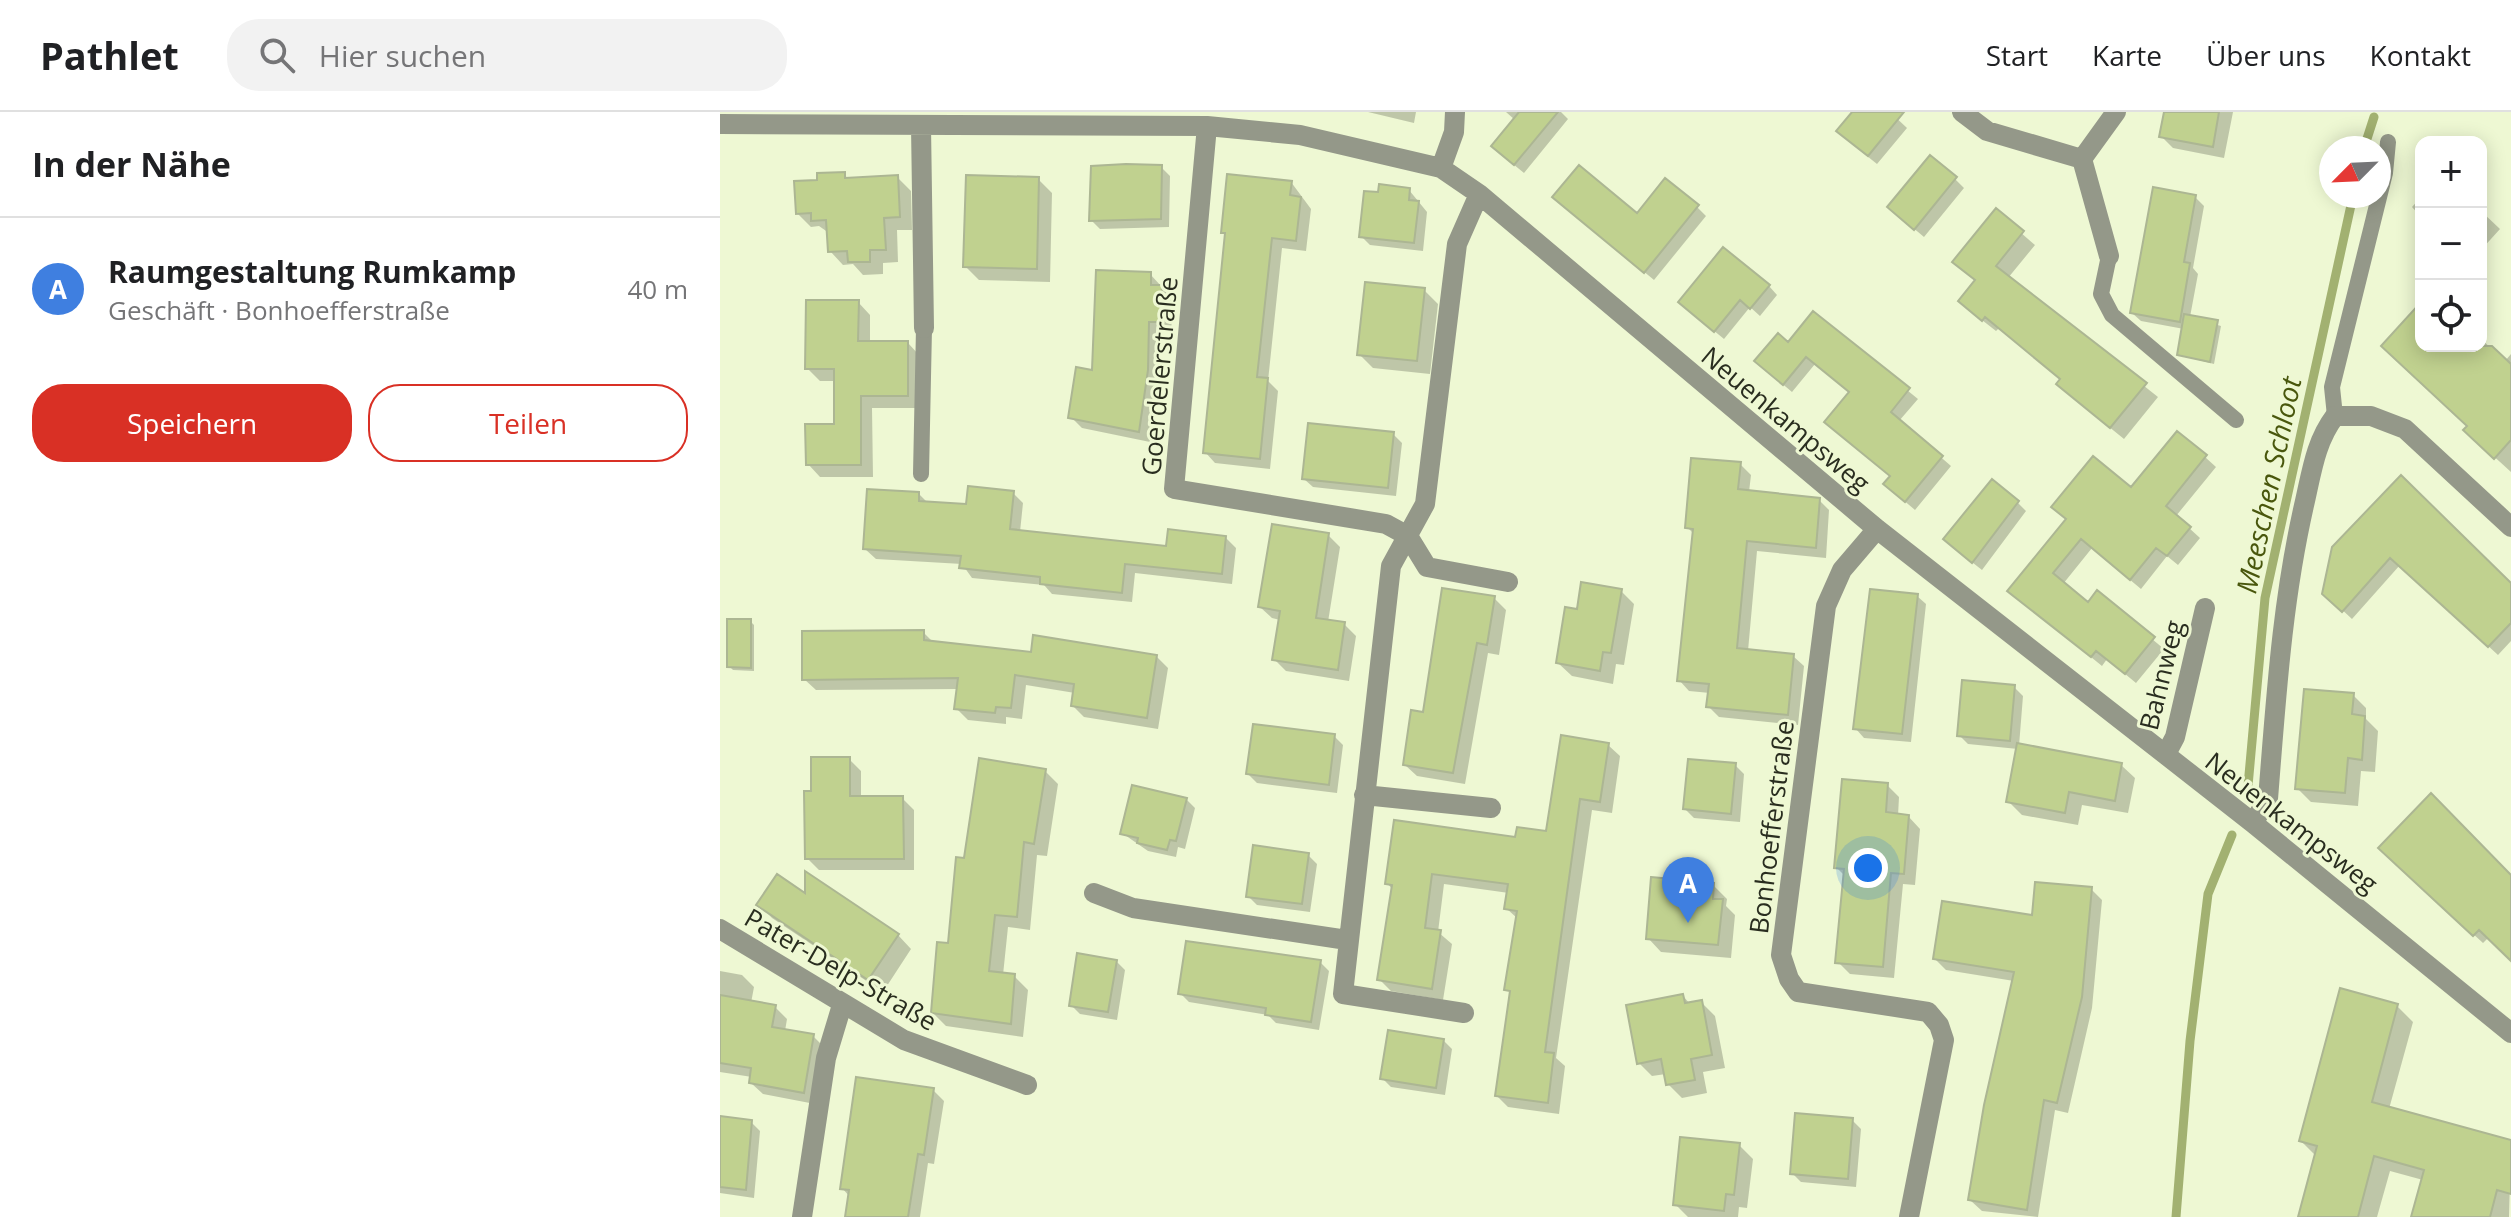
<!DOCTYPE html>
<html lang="de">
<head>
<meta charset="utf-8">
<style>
  :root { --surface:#fff; --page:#f2f2f2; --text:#202124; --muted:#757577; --line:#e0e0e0; --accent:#d93025 }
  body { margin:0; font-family:"Open Sans",sans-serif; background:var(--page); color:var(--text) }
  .controls { position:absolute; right:24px; top:24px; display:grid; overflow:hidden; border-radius:16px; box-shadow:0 4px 20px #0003 }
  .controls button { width:72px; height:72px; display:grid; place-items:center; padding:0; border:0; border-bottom:2px solid var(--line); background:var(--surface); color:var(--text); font:40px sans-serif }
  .compass { position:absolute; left:1599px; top:24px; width:72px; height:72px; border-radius:50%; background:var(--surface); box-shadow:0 4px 20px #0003; rotate:246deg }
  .you { position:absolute; left:1148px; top:756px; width:28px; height:28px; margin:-20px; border:6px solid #fff; border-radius:50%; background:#1a73e8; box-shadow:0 0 0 12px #1a73e833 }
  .badge { display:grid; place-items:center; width:52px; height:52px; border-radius:50%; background:var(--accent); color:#fff; font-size:26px; font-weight:700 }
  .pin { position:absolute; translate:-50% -66px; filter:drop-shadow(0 2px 4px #0008) }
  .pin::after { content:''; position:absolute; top:42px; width:28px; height:24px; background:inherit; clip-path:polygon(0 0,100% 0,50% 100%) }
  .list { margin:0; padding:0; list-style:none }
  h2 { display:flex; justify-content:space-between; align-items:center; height:104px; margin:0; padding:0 32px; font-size:34px }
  h2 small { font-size:26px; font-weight:400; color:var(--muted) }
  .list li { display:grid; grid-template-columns:52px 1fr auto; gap:24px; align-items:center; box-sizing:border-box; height:144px; padding:0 32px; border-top:2px solid var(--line) }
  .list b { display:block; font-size:30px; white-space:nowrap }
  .list p { margin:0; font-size:26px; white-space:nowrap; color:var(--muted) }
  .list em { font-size:26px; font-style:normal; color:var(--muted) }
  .actions { display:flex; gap:16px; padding:24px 32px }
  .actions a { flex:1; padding:18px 0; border:2px solid var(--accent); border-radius:32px; text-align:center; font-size:28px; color:var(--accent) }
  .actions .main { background:var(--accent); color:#fff }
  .icon { flex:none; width:44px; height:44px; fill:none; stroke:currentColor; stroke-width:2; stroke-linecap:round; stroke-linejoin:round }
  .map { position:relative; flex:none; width:1791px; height:1105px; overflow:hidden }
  header { display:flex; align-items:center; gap:48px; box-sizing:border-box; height:112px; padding:0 40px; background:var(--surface); border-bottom:2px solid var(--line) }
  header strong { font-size:38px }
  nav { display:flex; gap:44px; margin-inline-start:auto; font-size:28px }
  .search { width:560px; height:72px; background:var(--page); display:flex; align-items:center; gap:20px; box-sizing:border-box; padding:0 28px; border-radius:32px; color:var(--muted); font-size:30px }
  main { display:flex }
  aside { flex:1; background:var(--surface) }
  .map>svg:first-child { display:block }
  .shadow { fill:#0003 }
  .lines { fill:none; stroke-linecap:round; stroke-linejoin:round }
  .stream { stroke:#a2b171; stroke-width:9 }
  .building { fill:#c0d18f; stroke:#acb693; stroke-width:2 }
  .lane { stroke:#949889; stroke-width:16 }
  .street { stroke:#949889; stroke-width:20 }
  .labels { text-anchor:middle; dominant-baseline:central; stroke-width:6; stroke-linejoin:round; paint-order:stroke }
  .street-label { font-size:26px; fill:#292d1f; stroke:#eef8d3 }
  .water-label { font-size:28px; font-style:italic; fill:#49570d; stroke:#eef8d3 }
</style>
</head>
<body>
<header>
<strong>Pathlet</strong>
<div class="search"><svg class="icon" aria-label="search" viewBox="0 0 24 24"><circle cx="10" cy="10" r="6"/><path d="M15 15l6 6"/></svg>Hier suchen</div>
<nav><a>Start</a><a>Karte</a><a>Über uns</a><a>Kontakt</a></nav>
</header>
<main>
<aside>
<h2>In der Nähe<small></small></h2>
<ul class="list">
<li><span class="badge" style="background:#3f7fe0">A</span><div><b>Raumgestaltung Rumkamp</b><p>Geschäft · Bonhoefferstraße</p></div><em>40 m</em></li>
</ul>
<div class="actions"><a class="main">Speichern</a><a>Teilen</a></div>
</aside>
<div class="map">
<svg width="1791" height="1105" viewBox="0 0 1791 1105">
  <rect width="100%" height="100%" fill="#eef8d3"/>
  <!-- shadow -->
  <path class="shadow" d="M648,0H696L694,11Z
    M786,0H841L848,7L804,61L782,43L795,8Z
    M1134,0H1170L1187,16L1157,52L1127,28Z
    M1446,0H1513L1504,46L1453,36L1441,24Z
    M441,55L450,64L449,115L380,117L371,108Z
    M124,62L129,68L177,65L191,79L192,118H177L178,150L163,151V162L143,163L133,152L123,153L110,139L109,121L99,114L91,115L77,101L100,70Z
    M318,67L332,81L330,170L259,168L245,154Z
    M1235,67L1244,76L1204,125L1179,104Z
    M571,70L591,97L586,139L562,136L548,269L558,279L550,357L495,351L485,340L507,124L503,120Z
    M689,78L707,100L703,139L650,133L641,124Z
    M1475,85L1484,94L1473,156L1478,162L1470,205L1501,214L1494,252L1459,243L1464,217L1421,209L1412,201Z
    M1701,85V105L1692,95Z
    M844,93L917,103L977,95L986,104L934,168Z
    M1276,99L1315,133L1288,166L1438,285L1404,327L1351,284L1342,268L1279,216L1276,219L1253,201L1256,170L1235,150Z
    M1761,99L1780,117L1761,138Z
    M430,162L453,187L451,221L440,220L438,271L430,330L362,316L351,305Z
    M1049,174L1057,183L1040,204L1030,195L1004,227L970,199Z
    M704,178L718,192L710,262L653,256L639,242Z
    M138,190L150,203V231H188L200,244V296H152L153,365H100L88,352L116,314V269H100L87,256Z
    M1093,202L1198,287L1179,309L1231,354L1195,398L1175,381L1172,365L1131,281L1095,252L1072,280L1046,258Z
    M1701,203V234H1761V227L1785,249L1791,242V360L1757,329L1750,314L1675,245Z
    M673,322L682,331L676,384L593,375L584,367Z
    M1485,345L1496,355L1456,404L1480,426L1458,453L1447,444L1421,477L1372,436L1343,472L1368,493L1377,481L1444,537L1416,571L1387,547L1382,554L1290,479L1411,378Z
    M1020,352L1031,363L1029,380L1098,387L1109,398L1106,446L1037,439L1028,539L1073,544L1084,554L1078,613L999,605L989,595L990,581L969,579L959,568L975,423L967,415Z
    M1681,366L1791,474V529L1778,543L1680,453L1632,507L1604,481Z
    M293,381L303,391L300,420L448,436L505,425L516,436L512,472L415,461L412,490L332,482L324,473L252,466L242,452L156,447L145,437L199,382L208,391L247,394Z
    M1298,391L1306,399L1262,458L1234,436Z
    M608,423L620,435L608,510L624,512L636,524L629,569L566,559L554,547L560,508L552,506L540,495Z
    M901,479L914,492L904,553L896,552L893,572L852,564L838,551L858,499Z
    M1197,484L1206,492L1191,630L1144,626L1136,617Z
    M774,486L786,498L779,543L768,541L745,672L697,664L685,653L705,602Z
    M30,509L34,513V559L13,558L9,554Z
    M203,520L214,531L312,542L437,545L448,556L438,617L364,605L353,594L355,581L306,573L302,607L286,605V612L248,608L236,596L238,577L96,578L84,567Z
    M1294,575L1303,584L1299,634L1401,653L1415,666L1408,701L1362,693L1358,713L1302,703L1288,689L1298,637L1248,632L1239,623Z
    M1633,583L1646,596V607L1658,619L1655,660L1641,659L1638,694L1591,690L1577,676Z
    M614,624L623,633L617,681L537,671L528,662Z
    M888,633L900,644L892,701L872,698L836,946L845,954L839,1002L788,995L777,984L792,883L787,877L798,807L786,796L789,781L724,772L718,820L732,832L723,888L671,879L659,867L673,778L667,771L797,727L827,722Z
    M129,647L141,659V686H182L194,698V758H99L87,746L93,681Z
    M1015,653L1024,662L1020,710L974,706L965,697Z
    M325,659L338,672L327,744L317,743L310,818L288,815L283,863L294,864L308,878L303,925L226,914L213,901L246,748Z
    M1167,673L1179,685L1178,704H1188L1200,717L1195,773L1183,772L1174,866L1130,862L1118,850L1125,764L1116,755Z
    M466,687L475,696L465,737L458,735L456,745L428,739L402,721Z
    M588,743L597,752L590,800L537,793L528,784Z
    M1669,745L1791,764V848L1769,825L1763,831Z
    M993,773L1007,787L1006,794L1015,803L1011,846L941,840L928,826Z
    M1371,777L1382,788L1372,896L1348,1001L1335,998L1318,1105L1262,1099L1250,1088L1294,869L1226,858L1215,847Z
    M87,785L178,823L191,837L163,880L52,806L39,792Z
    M396,849L405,858L397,908L360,902L351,893Z
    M600,850L609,859L599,918L556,911L548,903L469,890L460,881Z
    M0,859L22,863L34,875L31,891L55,895L67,907L65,919L93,924L105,936L95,992L43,982L31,971L32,965L0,960Z
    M963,884L970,892L981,890L995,904L1005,956L983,960L987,981L962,986L948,972L946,962L932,964L919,951Z
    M1677,894L1693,910L1669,997L1791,1030L1789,1105H1693L1703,1068L1670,1059L1657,1105H1580L1596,1044L1581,1029Z
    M723,928L732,937L725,983L671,975L662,966Z
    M213,978L224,989L214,1052L208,1051L200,1105H127L130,1085L122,1076Z
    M0,1006L31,1010L40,1019L34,1086L0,1081Z
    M1132,1008L1141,1017L1136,1075L1081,1070L1072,1061Z
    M1019,1033L1033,1047L1027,1096L1019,1095L1018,1105H968L955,1092Z"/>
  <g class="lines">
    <!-- stream -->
    <path class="stream" d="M1644,36L1654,5
      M1528,674L1545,486L1633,84
      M1456,1105L1470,929L1488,782L1512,723"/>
  </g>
  <!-- building -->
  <path class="building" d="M799,0H838L794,53L771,34Z
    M1132,0H1184L1148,44L1116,19Z
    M1444,0H1499L1493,35L1439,25Z
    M1210,43L1237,65L1194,118L1167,95Z
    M406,52L442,53L441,107L369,109L371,54Z
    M859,53L917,101L945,66L979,93L924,161L832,85Z
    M125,60V66L178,63L180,105L164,106L166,138H150V150H128L127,139L108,140L106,108L91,109V101L76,102L74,69L97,68V61Z
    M507,62L572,69L570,83L581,85L576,129L552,126L537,265L548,266L540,347L483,341L505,121H501Z
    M246,63L319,65L317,157L243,155Z
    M659,72L690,76L689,88L699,89L694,131L639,125L644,79L658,80Z
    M1433,75L1476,83L1464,150L1470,151L1460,210L1410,201Z
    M1276,96L1304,119L1276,154L1427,271L1390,316L1336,272L1340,267L1265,205L1262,209L1238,189L1255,168L1232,150Z
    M1003,135L1050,173L1030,197L1020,188L994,220L958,190Z
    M376,158L431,160V173H442L441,210H429L428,258L419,320L348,306L356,255L372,258Z
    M645,170L705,176L697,249L637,243Z
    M86,188H139L138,229H188V284H141V353H86L85,312H114V257H85Z
    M1701,190V234H1772L1791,252V328L1774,347L1743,318L1747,314L1661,234Z
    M1093,199L1190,276L1171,300L1223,344L1185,390L1163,372L1170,364L1104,310L1129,280L1086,245L1063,273L1034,249L1058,221L1068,230Z
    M1464,202L1498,208L1490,250L1457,243Z
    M588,311L674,320L668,376L582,367Z
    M1457,319L1487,343L1446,394L1471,415L1447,444L1436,436L1410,468L1361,427L1333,461L1368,490L1377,478L1435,525L1405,562L1376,539L1371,545L1287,479L1346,407L1331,395L1373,344L1411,375Z
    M971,346L1021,350L1018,377L1100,386L1096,436L1027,429L1017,536L1074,542L1068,603L986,595L989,572L957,569L973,417L965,416Z
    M1681,363L1791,471V511L1768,535L1670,446L1622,500L1602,482L1612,435Z
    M1272,367L1299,389L1252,451L1223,427Z
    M248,374L294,379L290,417L446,434L448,417L506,424L502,462L405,452L402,481L320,472V465L239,456L241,444L143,437L147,377L199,380V389L246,392Z
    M552,412L609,421L596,506L625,510L618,558L552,548L560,499L538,495Z
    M861,470L902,477L891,541L883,540L880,559L836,551L845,495L857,497Z
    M722,476L775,484L767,533L757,531L733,661L683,653L691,598L703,600Z
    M1150,477L1198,482L1182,622L1133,617Z
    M7,507H31V556L7,555Z
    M204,518V528L311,540L313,523L437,543L427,606L351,594L354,572L295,563L291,596L276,595L275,601L234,597L238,566L82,568V519Z
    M1242,568L1295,573L1290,629L1237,624Z
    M1584,577L1634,581L1632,602L1645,604L1642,648L1628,646L1625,681L1575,677Z
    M533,612L615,622L609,673L526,662Z
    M841,623L889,631L880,690L860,687L825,940L834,941L828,991L775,984L790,879L784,878L797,799L784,797L788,772L712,762L705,816L721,818L712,877L657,868L672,773L665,772L674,708L795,725L797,715L826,719Z
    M1297,631L1402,651L1395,689L1349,680L1345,701L1286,690Z
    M91,645H130V684H183L184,747H85L84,679H91Z
    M259,646L326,657L314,732L304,730L297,805L275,803L269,859L295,862L291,912L211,901L217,830L228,831L236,745L244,746Z
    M968,647L1016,651L1011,702L963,697Z
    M1122,667L1168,671L1166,700L1189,703L1184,762L1171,761L1163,855L1115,851L1124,757L1114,756Z
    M412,673L467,686L456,729L450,728L447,738L417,731L418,726L400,722Z
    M1711,681L1791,763V849L1759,818L1753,824L1658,736Z
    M533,733L589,741L582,792L526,785Z
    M85,759L179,822L148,868L36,793L57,762L85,781Z
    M931,765L994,771L993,787H1003L998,833L926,827Z
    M1315,770L1372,775L1362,885L1337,991L1324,988L1307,1098L1248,1088L1264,993L1294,860L1213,847L1222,789L1312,803Z
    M466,829L601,848L591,910L545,903L546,896L458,882Z
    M357,841L397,848L388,900L349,894Z
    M1620,876L1678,892L1652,990L1791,1028V1082L1777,1078L1770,1105H1691L1704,1058L1654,1044L1638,1105H1578L1597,1034L1579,1029Z
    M963,882L965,891L982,888L992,943L971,947L975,968L946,973L941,947L917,952L906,893Z
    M0,883L56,893L52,915L94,922L84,981L29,971L31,956L0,951Z
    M668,918L724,927L716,976L660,967Z
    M136,965L214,976L204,1043L198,1042L188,1105H125L129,1078L120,1077Z
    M1075,1001L1133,1006L1128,1067L1070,1062Z
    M0,1004L32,1008L26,1078L0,1075Z
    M960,1025L1020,1031L1014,1083L1006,1082L1004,1099L953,1093Z"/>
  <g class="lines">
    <!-- lane -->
    <path class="lane" d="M1389,144L1381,182L1392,203L1516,308
      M1615,304L1612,275L1665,61L1668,30
      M201,362L204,216"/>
    <!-- street -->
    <path class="street" d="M1242,0L1267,19L1362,47L1396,0
      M0,12L487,14L580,23L721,56L759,82L1157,417L1533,711L1791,921
      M201,14L204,216
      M487,14L454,377L666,412L688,424L707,455L788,470
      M1362,47L1389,144
      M721,56L734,20L735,0
      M1157,417L1122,458L1106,494L1061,843L1069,867L1078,880L1208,900L1219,913L1224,928L1189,1105
      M1446,642L1455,625L1485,496
      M644,683L771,696
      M1533,711L1548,687C1556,587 1562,488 1585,389C1592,358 1596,329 1615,304H1651L1685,317L1791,415
      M374,781L413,796L627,828
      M0,817L184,928L307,973
      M744,901L623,882L671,454L705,392L737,132L759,82
      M82,1105L106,946L122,893"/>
  </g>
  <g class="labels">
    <!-- street labels -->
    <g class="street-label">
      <text transform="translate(439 264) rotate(-85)">Goerdelerstraße</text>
      <text transform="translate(1066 307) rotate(40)">Neuenkampsweg</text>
      <text transform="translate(1441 563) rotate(-76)">Bahnweg</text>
      <text transform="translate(1572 710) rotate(38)">Neuenkampsweg</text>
      <text transform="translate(1051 715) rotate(-83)">Bonhoefferstraße</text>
      <text transform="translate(121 857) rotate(30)">Pater-Delp-Straße</text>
    </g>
    <!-- water labels -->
    <g class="water-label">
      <text transform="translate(1548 373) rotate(-78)">Meeschen Schloot</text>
    </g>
  </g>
</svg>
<div class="controls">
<button>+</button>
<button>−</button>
<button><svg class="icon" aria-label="locate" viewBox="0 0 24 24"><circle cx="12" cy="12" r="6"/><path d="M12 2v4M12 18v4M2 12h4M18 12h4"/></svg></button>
</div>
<svg class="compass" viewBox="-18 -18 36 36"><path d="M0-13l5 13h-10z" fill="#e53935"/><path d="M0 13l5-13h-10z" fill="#757577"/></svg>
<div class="you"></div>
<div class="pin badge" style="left:968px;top:811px;background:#3f7fe0">A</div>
</div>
</main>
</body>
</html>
